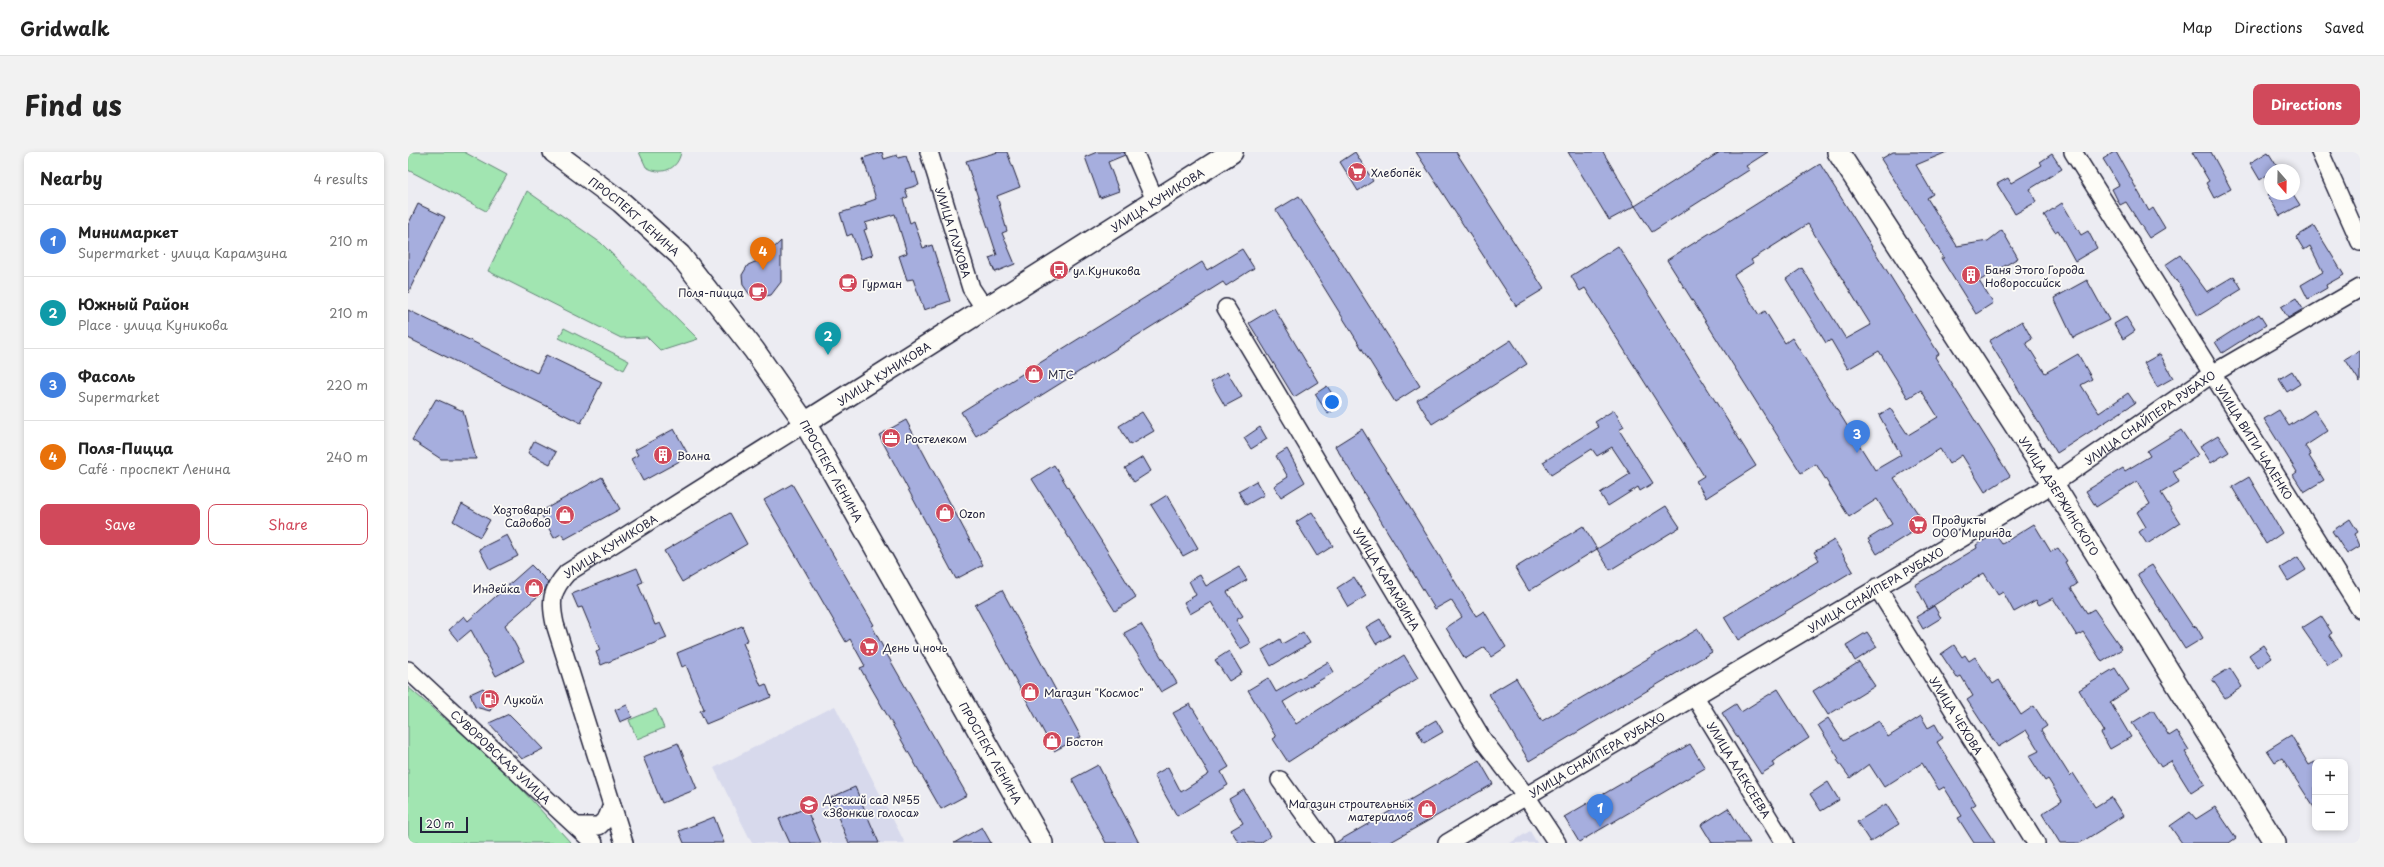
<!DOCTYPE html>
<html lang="en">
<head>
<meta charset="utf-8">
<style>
  :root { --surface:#fff; --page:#f2f2f2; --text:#222; --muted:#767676; --line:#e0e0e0; --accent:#d1495b }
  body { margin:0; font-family:"Playpen Sans",sans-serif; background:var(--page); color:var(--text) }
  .controls { position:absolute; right:12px; bottom:12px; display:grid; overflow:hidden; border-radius:8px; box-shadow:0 2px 6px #0003 }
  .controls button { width:36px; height:36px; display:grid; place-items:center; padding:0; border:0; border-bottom:1px solid var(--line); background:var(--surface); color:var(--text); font:20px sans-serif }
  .compass { position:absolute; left:1856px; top:12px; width:36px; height:36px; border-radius:50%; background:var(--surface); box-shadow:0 2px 6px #0003; rotate:160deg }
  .scale { position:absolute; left:12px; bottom:10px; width:48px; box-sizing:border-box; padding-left:4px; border:2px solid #22223b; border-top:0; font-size:11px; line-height:14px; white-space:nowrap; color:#22223b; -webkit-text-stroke:3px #fdfcf7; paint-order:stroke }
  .you { position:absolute; left:924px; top:250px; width:14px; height:14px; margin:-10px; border:3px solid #fff; border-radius:50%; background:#1a73e8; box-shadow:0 0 0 6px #1a73e833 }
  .badge { display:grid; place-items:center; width:26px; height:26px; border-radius:50%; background:var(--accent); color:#fff; font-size:13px; font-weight:700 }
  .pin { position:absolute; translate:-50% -33px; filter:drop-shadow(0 1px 2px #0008) }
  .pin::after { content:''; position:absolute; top:21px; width:14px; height:12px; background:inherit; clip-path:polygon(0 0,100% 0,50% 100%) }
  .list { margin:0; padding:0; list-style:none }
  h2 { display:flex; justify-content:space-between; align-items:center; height:52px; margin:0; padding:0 16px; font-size:17px }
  h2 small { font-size:13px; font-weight:400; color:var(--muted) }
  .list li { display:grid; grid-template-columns:26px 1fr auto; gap:12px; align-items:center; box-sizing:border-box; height:72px; padding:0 16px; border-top:1px solid var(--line) }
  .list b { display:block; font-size:15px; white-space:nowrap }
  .list p { margin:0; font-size:13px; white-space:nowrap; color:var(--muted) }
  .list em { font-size:13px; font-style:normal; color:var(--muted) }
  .actions { display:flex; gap:8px; padding:12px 16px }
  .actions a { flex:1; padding:9px 0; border:1px solid var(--accent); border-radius:8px; text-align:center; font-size:14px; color:var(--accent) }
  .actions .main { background:var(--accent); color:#fff }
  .map { position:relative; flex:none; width:1952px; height:691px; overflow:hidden; border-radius:8px }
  header { display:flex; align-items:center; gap:24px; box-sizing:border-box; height:56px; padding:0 20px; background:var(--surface); border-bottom:1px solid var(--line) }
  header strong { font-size:19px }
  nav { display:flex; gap:22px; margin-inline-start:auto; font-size:14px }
  .intro { display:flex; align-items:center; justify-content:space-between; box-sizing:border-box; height:96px; padding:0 24px }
  h1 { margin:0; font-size:28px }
  .button { padding:10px 18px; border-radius:8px; background:var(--accent); color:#fff; font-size:14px; font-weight:700 }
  main { display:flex; gap:24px; padding:0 24px }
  aside { flex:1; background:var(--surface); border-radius:8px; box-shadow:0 2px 6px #0003 }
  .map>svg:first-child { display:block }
  .built { fill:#d7d9ec }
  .green { fill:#a1e5b1; stroke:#628476 }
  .building { fill:#a6aede; stroke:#22223b; fill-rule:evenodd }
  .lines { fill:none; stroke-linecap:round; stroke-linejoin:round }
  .minor-casing { stroke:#22223b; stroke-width:20 }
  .tertiary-casing { stroke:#22223b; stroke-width:24 }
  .minor { stroke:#fdfcf7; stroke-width:17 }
  .tertiary { stroke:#fdfcf7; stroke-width:21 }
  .labels { text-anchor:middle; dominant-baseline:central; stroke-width:3.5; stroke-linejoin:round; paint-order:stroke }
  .poi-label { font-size:11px; fill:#22223b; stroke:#fdfcf7; text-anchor:start }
  .street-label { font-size:11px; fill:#22223b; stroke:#fdfcf7 }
</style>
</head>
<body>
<header>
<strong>Gridwalk</strong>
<nav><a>Map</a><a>Directions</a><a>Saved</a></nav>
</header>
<div class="intro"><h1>Find us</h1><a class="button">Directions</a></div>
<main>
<aside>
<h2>Nearby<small>4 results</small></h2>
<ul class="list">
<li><span class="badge" style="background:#3f7fe0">1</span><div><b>Минимаркет</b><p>Supermarket · улица Карамзина</p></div><em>210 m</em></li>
<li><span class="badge" style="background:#0f9aa8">2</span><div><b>Южный Район</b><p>Place · улица Куникова</p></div><em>210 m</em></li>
<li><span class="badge" style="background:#3f7fe0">3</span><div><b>Фасоль</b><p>Supermarket</p></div><em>220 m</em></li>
<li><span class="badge" style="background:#e8710a">4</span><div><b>Поля-Пицца</b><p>Café · проспект Ленина</p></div><em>240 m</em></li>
</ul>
<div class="actions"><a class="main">Save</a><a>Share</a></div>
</aside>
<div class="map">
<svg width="1952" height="691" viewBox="0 0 1952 691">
  <rect width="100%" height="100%" fill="#ececf2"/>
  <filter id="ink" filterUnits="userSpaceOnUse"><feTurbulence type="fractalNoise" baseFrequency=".025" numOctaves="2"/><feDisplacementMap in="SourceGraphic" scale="8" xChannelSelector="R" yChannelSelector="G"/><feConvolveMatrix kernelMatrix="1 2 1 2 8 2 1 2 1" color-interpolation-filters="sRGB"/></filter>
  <g filter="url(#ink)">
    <!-- built -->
    <path class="built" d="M427,554L497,691H344L306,616Z
      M1122,679L1129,691H1102Z"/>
    <!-- green -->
    <path class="green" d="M0,0H56L99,23L78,59L0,18Z
      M231,0H273C270,18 253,24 238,15Z
      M119,39L193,91L290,187L253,199L239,185L213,186L80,119Z
      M156,176L221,209L216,218L151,186Z
      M0,535L93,615L163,691H0Z
      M248,557L256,576L229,587L221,568Z"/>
    <!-- building -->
    <path class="building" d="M474,0L476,7L489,3L490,6L498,4L504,21L507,20L511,33L497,37L500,45L495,47L502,71L506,69L515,96L524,93L542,149L516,158L505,127L499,128L491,104L499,101L487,62L457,71L459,77L456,78L465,103L453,107L444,82L439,84L432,61L458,53L457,51L468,47L455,6Z
      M590,0H599L612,35L589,44L599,79L594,81L607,112L587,120L581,106L589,103L558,9Z
      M689,0H716L717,3L700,10L711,39L692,46L677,5Z
      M947,0L965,29L950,39L932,10Z
      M1008,0H1048L1136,137L1108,154Z
      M1160,0H1195L1227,54L1201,68Z
      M1312,0H1360L1338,14L1341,18L1244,80L1227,54Z
      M1485,0H1539L1508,13L1525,42L1519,46L1549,94L1580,89L1594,78L1610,106L1571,129L1585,151L1568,162L1533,106H1536L1473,7Z
      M1706,0H1708L1741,59L1745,56L1757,76L1741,86L1718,50L1712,53L1704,37L1711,33L1695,7Z
      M1784,0H1803L1823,37L1806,46L1798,31L1801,29Z
      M1860,0L1870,16L1862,18V21L1852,28L1842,11Z
      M1644,2L1654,17L1622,37L1628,50L1607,62L1589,32L1600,26L1603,31L1634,13L1632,10Z
      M1412,12L1531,202L1527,205L1602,324L1577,340L1554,303L1541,312L1532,297L1486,326L1517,372L1469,402L1460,387L1484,372L1469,347L1441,365L1408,312L1393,321L1259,108ZM1400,72L1463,173L1438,187L1394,116L1378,127L1418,191L1423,188L1440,217L1471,199L1500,246L1513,238L1530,265L1500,283L1482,256L1471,263L1493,303L1467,318L1384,186L1377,191L1357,159L1351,163L1326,123L1345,111L1343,108Z
      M1859,42H1885L1892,53L1872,64Z
      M891,44L1012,234L987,250L868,58Z
      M1654,51L1673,83L1680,79L1689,96L1667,109L1650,78L1647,80L1636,63Z
      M10,52L37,65L0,141V73Z
      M1906,74L1936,123L1918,133L1919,136L1900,147L1893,133L1915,120L1902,94L1896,98L1888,85Z
      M373,89V130L363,143L352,145L342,143L335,133L334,123L340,113L354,107Z
      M1210,94L1348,314L1298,346L1288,329L1296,324L1177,136L1172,139L1163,124Z
      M834,97L846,116L818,134L815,130L568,284L553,260L794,110L799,118Z
      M1772,103L1799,140L1826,124L1834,137L1790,164L1769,128L1768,129L1757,113Z
      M1679,128L1701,168L1665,186L1646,146Z
      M1888,146L1895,157L1880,166L1873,155Z
      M866,156L910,230L886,245L841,171Z
      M0,158L129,221L138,203L194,230L173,271L0,186Z
      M1851,162L1858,173L1814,201L1807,190Z
      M1718,165L1727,179L1715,187L1706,172Z
      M1614,169L1624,187L1618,191L1637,221L1670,202L1684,227L1673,233L1691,261L1720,241L1727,251L1649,301L1581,189Z
      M1103,188L1119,212L1024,272L1009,248Z
      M1952,198V230L1937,207Z
      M1752,202L1765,226L1749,235L1736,211Z
      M1884,219L1892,232L1879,240L1871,227Z
      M819,220L834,245L817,254L803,230Z
      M919,234L932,254L920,262L907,242Z
      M28,247L55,259L68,307H33L4,288Z
      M1206,258L1216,275L1211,278L1245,331L1232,339L1230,335L1200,354L1192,341L1222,322L1204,295L1189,304L1184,297L1143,323L1135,310L1191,275L1187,270Z
      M1871,258L1881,274L1906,258L1920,279L1897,294L1903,303L1901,304L1916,328L1896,340L1885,323L1889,320L1856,267Z
      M734,260L746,279L722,293L711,274Z
      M498,268L575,413L548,427L471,283Z
      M852,275L859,287L843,297L836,286Z
      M266,277L281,304L235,329L223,307L230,303L227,298Z
      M954,277L1068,464L1076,459L1098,495L1083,505L1077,495L1057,507L1038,476L1054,465L1043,448L1027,457L927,294Z
      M1773,278L1790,303L1765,319L1771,330L1753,341L1772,371L1739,392L1731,380L1738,375L1729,360L1742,352L1729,329L1688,355L1678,339L1715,316L1717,319L1742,304L1739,299Z
      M1810,283L1821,300L1803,311L1792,294Z
      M126,289L148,300L142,312L120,301Z
      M879,297L897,330L873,345L866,334L880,325L868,304Z
      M735,305L743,319L726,330L717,316Z
      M646,313L728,445L707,459L624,327Z
      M194,325L212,357L157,387L153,382L146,386L132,360Z
      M1841,325L1874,381L1858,392L1824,335Z
      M848,329L856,343L838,353L830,339Z
      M384,332L466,473L464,474L477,499L559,643L533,657L452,516L457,514L442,487L438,490L356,348Z
      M759,343L790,396L775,404L743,353Z
      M54,352L82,368L72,385L45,369Z
      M1258,354L1272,375L1202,418L1189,397Z
      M904,360L925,394L909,404L888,370Z
      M322,361L339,392L274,430L256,399Z
      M1942,367L1950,380L1947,382L1952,394L1939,402L1924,379Z
      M1626,372L1643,400L1650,396L1659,409L1657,410L1669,432L1663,436L1679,461L1686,457L1714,497L1694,510L1675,480L1669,484L1645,446L1631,453L1628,448L1606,460L1595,440L1590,443L1576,421L1520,457L1507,433L1569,396L1568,393L1587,382L1594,392Z
      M1175,374L1189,397L1121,439L1107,416Z
      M99,383L110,404L82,418L71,397Z
      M1426,388L1445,419L1330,488L1316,465L1411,408L1406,400Z
      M1890,405L1898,418L1880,429L1872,416Z
      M123,413L140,430L137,438L97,473L116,509L88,524L63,478L50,489L41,478L56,464L60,469Z
      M1744,413L1785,475L1788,474L1795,486L1777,497L1729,422Z
      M831,415L839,428L819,440L835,464L828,468L843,491L832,497L803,450L782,462L776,450L788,443L781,429L792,423L798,434Z
      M229,416L235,430L230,432L247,473L252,471L259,486L193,513L188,500L192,498L174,455L170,456L164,442Z
      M946,425L958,444L940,455L929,436Z
      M594,438L673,585L646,599L567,453Z
      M1526,454L1533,466L1515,477L1508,465Z
      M1913,464L1924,481L1921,483L1935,504L1920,513L1894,476Z
      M972,467L982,484L968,492L958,475Z
      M733,472L769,531L753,540L716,481Z
      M334,474L340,488L335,491L353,534L358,532L363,545L298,572L292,559L296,557L278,513L274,515L269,501Z
      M1290,477L1304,500L1121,609L1081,542L1108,526L1134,569Z
      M895,480L902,491L863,514L854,498L872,487L874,492Z
      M1459,480L1469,495L1447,509L1438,493Z
      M1546,493L1554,505L1557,503L1561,509L1567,505L1585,532L1591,528L1613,563L1626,554L1639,574L1633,578L1662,624L1665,621L1687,655L1703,645L1715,664L1672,691H1652L1634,662L1654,649L1640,627L1637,629L1621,604L1631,599L1618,578L1590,595L1559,548L1565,544L1553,524L1549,526L1533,502Z
      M1855,493L1864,506L1850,516L1841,503Z
      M821,499L834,521L821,529L807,508Z
      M996,503L1010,526L880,610L865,587L868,585L840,538L860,526L868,540L920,510L926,520L875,550L888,572Z
      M1451,510L1467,534L1420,563L1405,539Z
      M1707,516L1721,538L1702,550L1723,585L1702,597L1693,581L1696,579L1671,538Z
      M1822,516L1834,535L1817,546L1804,527Z
      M75,536L87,548L82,559L67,555L62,542Z
      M1370,537L1401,586L1364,610L1366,614L1353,622L1314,561L1328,552L1333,560Z
      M782,552L821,615L813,620L820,633L769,664L746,623L760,615L773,640L801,622L765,561Z
      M219,553L224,565L212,570L207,558Z
      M1745,558L1761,584L1769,579L1781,598L1777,600L1797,632L1783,641L1763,609L1753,615L1724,571Z
      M101,562L116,577L135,597L114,607L81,571Z
      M1513,564L1520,576L1527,572L1535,586L1529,590L1568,652L1563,655L1587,691H1566L1550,666L1554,664L1536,635L1531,638L1514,611L1476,635L1461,612L1442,626L1429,608L1431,607L1410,573L1420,566L1435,589L1471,569L1480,585Z
      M1028,568L1035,580L1016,591L1009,579Z
      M1883,583L1901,613L1907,610V657L1874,606L1867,610L1859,598Z
      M270,591L289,637L254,651L235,605Z
      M1282,592L1297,616L1171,690L1156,665Z
      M1071,608L1085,632L981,691H927Z
      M690,613L731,691H698L664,627Z
      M1420,630L1431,648L1413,659L1402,642Z
      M447,635L471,691H441L435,677L422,646Z
      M836,638L863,684L852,691H831L823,678L835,671L821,647Z
      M1478,652L1491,672L1462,690L1449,670Z
      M1807,655L1828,686L1821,691H1774L1762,674L1782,660L1788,667Z
      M398,656L413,691H382L371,667Z
      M1320,656L1342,691H1304L1293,673Z
      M306,665L316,691H276L271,679Z
      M574,675L583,691H546Z"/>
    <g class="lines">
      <defs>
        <g id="minor">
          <path id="s1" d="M521,0L563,136L577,157"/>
          <path d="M726,0L747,48"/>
          <path id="s2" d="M1665,0L1952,457"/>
          <path d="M1912,0L1952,90"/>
          <path id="s3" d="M818,156L1075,588L1118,644L1149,691"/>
          <path id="s4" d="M1469,435L1628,691"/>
          <path id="s5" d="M0,518L186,691"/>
          <path id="s6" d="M1287,545L1376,691"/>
          <path d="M872,628L917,691"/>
          <path d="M170,674H191L199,666L204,653"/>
          <path id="s7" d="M216,691L147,472C142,449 143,439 159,421L397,271"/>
          <path id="s8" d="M1039,691L1645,332L1804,222L1952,136"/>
        </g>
        <g id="tertiary">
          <path id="s9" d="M146,0L213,50L272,103L346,198L397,271L634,691"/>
          <path id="s10" d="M1430,0L1645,332L1867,691"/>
          <path id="s11" d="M397,271L824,0"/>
        </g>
      </defs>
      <!-- minor casing -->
      <use href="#minor" class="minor-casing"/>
      <!-- tertiary casing -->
      <use href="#tertiary" class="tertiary-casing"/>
      <!-- minor -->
      <use href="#minor" class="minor"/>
      <!-- tertiary -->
      <use href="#tertiary" class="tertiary"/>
    </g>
  </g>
  <!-- icons -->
  <defs>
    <symbol id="supermarket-disc" viewBox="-11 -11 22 22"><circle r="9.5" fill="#d1495b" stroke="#fdfcf7"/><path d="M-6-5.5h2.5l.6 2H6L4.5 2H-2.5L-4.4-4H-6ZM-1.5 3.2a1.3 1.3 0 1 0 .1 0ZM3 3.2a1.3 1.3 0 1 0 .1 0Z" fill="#fff"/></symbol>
    <symbol id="bus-disc" viewBox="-11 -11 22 22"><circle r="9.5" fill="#d1495b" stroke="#fdfcf7"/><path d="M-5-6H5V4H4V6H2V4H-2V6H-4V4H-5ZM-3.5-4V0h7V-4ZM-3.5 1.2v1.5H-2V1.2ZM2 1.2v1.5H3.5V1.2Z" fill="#fff"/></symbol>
    <symbol id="building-disc" viewBox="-11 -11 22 22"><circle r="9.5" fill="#d1495b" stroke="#fdfcf7"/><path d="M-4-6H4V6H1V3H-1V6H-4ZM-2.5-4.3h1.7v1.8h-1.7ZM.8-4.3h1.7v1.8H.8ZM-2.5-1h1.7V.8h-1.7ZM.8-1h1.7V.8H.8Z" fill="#fff"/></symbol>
    <symbol id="cafe-disc" viewBox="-11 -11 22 22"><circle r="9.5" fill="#d1495b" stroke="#fdfcf7"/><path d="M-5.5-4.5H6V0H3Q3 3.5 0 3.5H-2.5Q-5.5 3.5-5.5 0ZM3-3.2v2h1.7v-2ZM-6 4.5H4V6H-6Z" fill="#fff"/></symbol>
    <symbol id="shop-disc" viewBox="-11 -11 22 22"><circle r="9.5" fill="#d1495b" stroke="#fdfcf7"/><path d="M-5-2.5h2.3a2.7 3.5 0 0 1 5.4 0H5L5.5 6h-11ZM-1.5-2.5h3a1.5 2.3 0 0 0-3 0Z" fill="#fff"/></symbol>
    <symbol id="office-disc" viewBox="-11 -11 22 22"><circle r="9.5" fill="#d1495b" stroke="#fdfcf7"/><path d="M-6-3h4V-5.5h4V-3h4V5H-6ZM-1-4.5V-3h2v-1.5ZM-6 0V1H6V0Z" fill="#fff"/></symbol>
    <symbol id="fuel-disc" viewBox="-11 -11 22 22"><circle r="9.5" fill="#d1495b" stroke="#fdfcf7"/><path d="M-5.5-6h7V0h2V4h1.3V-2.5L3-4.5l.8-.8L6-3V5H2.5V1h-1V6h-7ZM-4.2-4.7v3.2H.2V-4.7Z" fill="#fff"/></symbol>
    <symbol id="school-disc" viewBox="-11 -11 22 22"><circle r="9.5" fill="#d1495b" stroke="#fdfcf7"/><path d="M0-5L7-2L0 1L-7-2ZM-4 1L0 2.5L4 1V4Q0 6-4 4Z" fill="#fff"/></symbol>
  </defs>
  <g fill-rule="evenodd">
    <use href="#supermarket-disc" x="938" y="9" width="22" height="22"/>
    <use href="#bus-disc" x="640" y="107" width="22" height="22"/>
    <use href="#building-disc" x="1552" y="112" width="22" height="22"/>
    <use href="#cafe-disc" x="429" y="120" width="22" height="22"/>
    <use href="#cafe-disc" x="339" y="129" width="22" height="22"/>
    <use href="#shop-disc" x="615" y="211" width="22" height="22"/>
    <use href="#office-disc" x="472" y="275" width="22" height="22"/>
    <use href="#building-disc" x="244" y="292" width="22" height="22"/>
    <use href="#shop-disc" x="526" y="350" width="22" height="22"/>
    <use href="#shop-disc" x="146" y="352" width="22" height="22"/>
    <use href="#supermarket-disc" x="1499" y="362" width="22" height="22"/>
    <use href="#shop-disc" x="115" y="425" width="22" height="22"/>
    <use href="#supermarket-disc" x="450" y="484" width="22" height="22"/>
    <use href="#shop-disc" x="611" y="529" width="22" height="22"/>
    <use href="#fuel-disc" x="71" y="536" width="22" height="22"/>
    <use href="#shop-disc" x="633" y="578" width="22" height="22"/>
    <use href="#school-disc" x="390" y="642" width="22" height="22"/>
    <use href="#shop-disc" x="1008" y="646" width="22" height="22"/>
  </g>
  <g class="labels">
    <!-- poi labels -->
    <g class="poi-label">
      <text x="963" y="20">Хлебопёк</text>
      <text x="1577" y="117">Баня Этого Города<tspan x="1577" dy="13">Новороссийск</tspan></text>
      <text x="665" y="118">ул.Куникова</text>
      <text x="454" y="131">Гурман</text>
      <text x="336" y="140" text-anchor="end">Поля-пицца</text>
      <text x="640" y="222">МТС</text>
      <text x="497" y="286">Ростелеком</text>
      <text x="269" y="303">Волна</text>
      <text x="143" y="357" text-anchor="end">Хозтовары<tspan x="143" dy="13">Садовод</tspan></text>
      <text x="551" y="361">Ozon</text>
      <text x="1524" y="367">Продукты<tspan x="1524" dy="13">ООО Миринда</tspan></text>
      <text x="112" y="436" text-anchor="end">Индейка</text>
      <text x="475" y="495">День и ночь</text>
      <text x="636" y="540">Магазин "Космос"</text>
      <text x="96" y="547">Лукойл</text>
      <text x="658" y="589">Бостон</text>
      <text x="415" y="647">Детский сад №55<tspan x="415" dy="13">«Звонкие голоса»</tspan></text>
      <text x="1005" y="651" text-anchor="end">Магазин строительных<tspan x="1005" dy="13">материалов</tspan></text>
    </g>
    <!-- street labels -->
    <g class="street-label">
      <text stroke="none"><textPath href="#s11" startOffset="417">УЛИЦА КУНИКОВА</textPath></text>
      <text stroke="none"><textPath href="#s9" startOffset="103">ПРОСПЕКТ ЛЕНИНА</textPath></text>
      <text stroke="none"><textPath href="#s1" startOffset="84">УЛИЦА ГЛУХОВА</textPath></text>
      <text stroke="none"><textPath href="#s11" startOffset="93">УЛИЦА КУНИКОВА</textPath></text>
      <text stroke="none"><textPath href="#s8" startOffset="822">УЛИЦА СНАЙПЕРА РУБАХО</textPath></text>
      <text stroke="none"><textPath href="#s2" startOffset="342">УЛИЦА ВИТИ ЧАЛЕНКО</textPath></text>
      <text stroke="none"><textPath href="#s9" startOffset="427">ПРОСПЕКТ ЛЕНИНА</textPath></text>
      <text stroke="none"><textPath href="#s10" startOffset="409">УЛИЦА ДЗЕРЖИНСКОГО</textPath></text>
      <text stroke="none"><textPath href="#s7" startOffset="336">УЛИЦА КУНИКОВА</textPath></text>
      <text stroke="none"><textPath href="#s3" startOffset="315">УЛИЦА КАРАМЗИНА</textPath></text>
      <text stroke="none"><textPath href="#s8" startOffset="498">УЛИЦА СНАЙПЕРА РУБАХО</textPath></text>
      <text stroke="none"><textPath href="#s4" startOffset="151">УЛИЦА ЧЕХОВА</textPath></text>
      <text stroke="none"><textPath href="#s9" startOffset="751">ПРОСПЕКТ ЛЕНИНА</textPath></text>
      <text stroke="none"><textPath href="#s8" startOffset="174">УЛИЦА СНАЙПЕРА РУБАХО</textPath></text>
      <text stroke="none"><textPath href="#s5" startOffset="127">СУВОРОВСКАЯ УЛИЦА</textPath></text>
      <text stroke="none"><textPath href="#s6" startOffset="85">УЛИЦА АЛЕКСЕЕВА</textPath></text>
    </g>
  </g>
</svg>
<div class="controls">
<button>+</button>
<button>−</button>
</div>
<svg class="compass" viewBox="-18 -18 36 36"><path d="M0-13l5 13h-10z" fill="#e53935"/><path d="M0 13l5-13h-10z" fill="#767676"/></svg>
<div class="scale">20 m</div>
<div class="you"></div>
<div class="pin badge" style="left:1192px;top:675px;background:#3f7fe0">1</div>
<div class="pin badge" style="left:420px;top:203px;background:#0f9aa8">2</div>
<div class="pin badge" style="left:1449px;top:301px;background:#3f7fe0">3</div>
<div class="pin badge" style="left:355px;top:118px;background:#e8710a">4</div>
</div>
</main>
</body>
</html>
